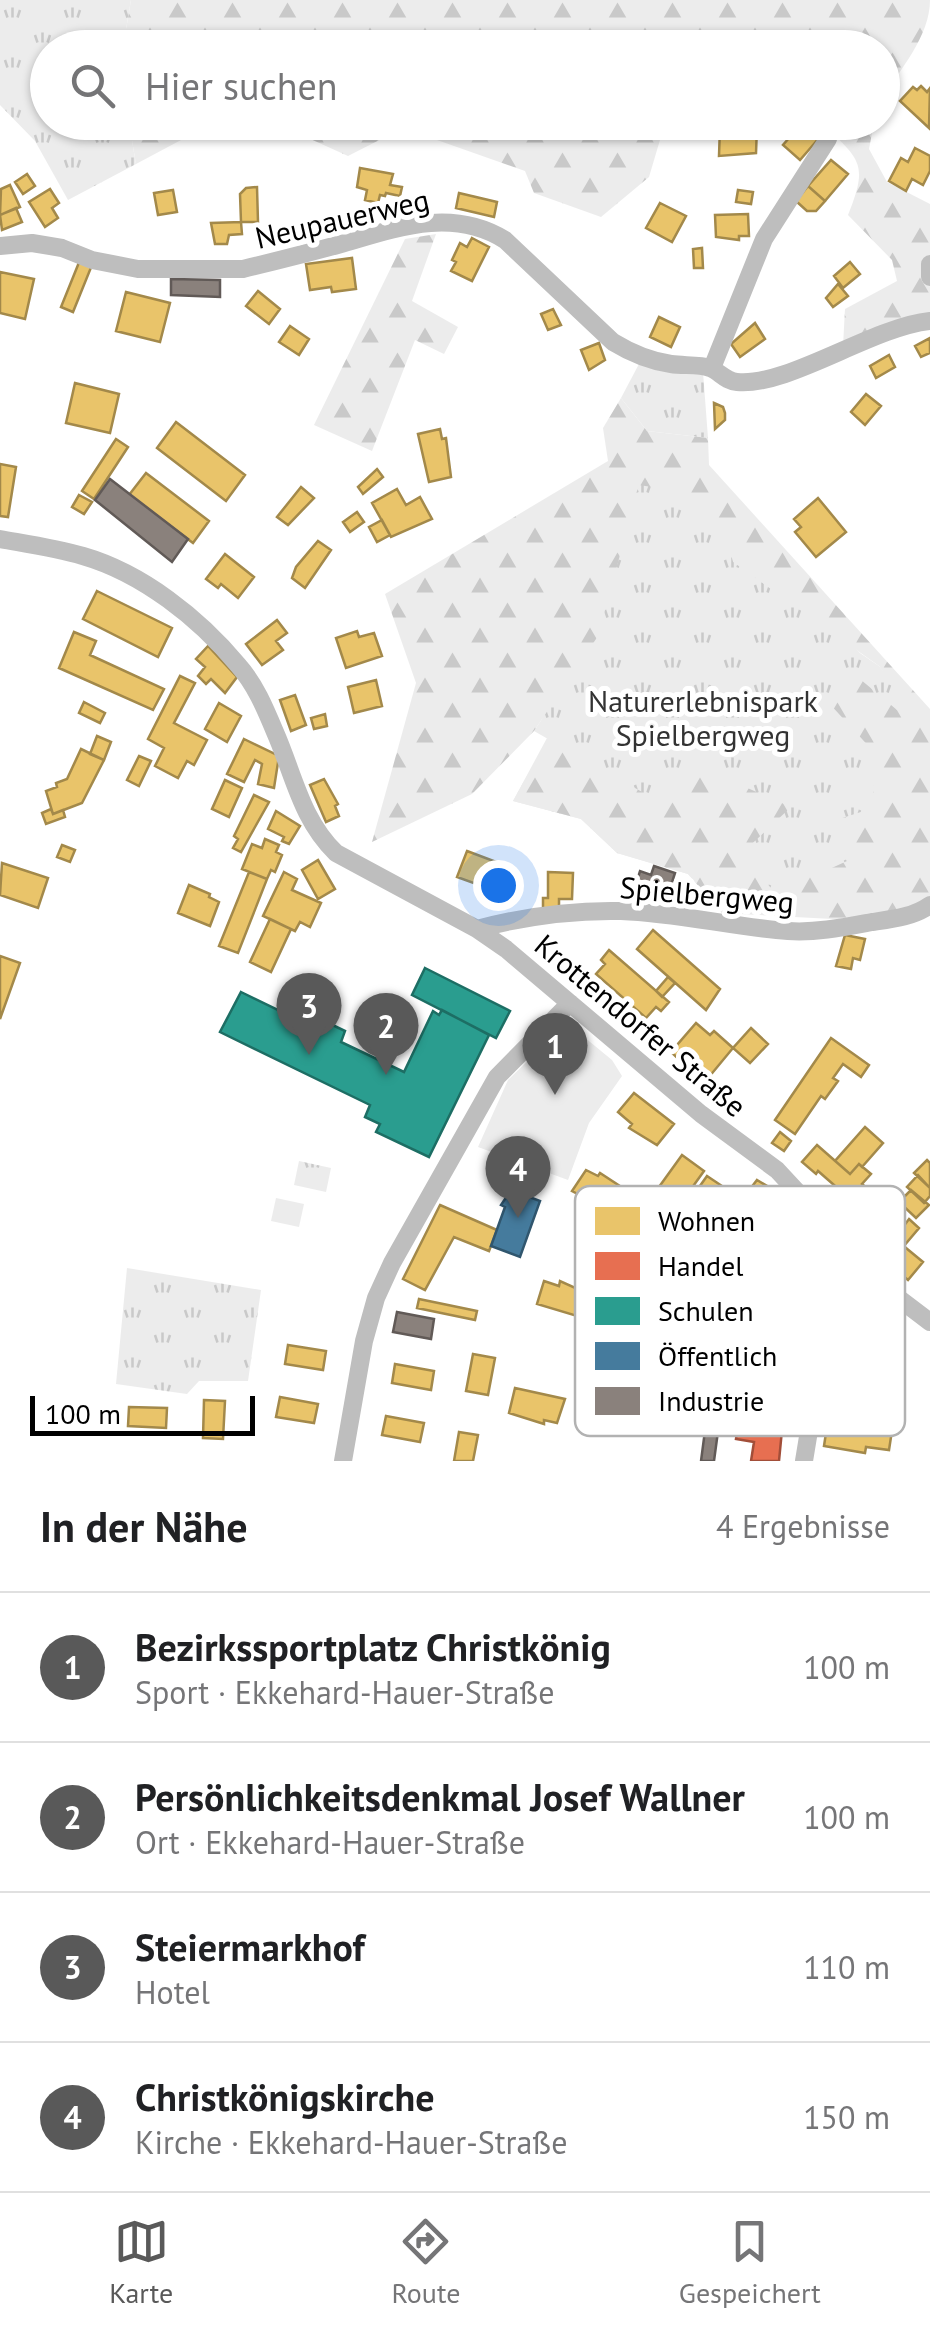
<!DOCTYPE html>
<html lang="de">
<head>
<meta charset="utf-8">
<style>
  :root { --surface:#fff; --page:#f6f6f6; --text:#202124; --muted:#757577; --line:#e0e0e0; --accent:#595959 }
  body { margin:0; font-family:"PT Sans",sans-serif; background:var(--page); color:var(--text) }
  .scale { position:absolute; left:30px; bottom:25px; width:225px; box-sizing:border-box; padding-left:10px; border:5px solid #000; border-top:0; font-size:28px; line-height:35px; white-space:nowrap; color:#000; -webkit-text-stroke:8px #fff; paint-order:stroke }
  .you { position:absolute; left:498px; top:885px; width:35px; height:35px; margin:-25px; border:8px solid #fff; border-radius:50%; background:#1a73e8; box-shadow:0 0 0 15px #1a73e833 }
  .badge { display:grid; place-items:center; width:65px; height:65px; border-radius:50%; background:var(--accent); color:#fff; font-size:32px; font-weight:700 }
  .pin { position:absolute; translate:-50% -82px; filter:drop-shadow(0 2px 5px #0008) }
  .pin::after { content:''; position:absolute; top:52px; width:35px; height:30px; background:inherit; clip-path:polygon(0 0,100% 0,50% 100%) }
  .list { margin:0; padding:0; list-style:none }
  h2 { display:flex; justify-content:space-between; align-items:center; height:130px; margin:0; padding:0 40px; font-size:42px }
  h2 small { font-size:32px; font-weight:400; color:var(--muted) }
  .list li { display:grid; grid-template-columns:65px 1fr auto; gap:30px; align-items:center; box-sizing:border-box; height:150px; padding:0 40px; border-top:2px solid var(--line) }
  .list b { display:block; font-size:38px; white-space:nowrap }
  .list p { margin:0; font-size:32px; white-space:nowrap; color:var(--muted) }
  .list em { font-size:32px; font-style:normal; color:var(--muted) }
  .icon { flex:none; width:55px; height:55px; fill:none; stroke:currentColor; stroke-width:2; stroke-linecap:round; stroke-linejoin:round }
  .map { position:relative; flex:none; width:930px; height:1461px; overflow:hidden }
  .search { position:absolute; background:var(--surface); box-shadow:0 2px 8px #0004; left:30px; right:30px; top:30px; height:110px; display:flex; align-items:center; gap:25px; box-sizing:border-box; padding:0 35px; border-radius:55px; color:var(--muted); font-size:38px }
  .sheet { height:730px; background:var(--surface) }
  nav { display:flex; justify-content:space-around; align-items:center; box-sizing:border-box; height:140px; border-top:2px solid var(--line); background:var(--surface); font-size:28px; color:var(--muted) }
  nav a { display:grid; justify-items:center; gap:5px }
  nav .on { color:var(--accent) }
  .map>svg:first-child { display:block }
  .grass { fill:url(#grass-tufts) }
  .forest { fill:url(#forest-firs) }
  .pitch { fill:#ececec }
  .homes { fill:#e9c46a; stroke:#a3894a; stroke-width:2.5 }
  .shops { fill:#e76f51; stroke:#a24e39; stroke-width:2.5 }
  .schools { fill:#2a9d8f; stroke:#1d6e64; stroke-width:2.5 }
  .public { fill:#457b9d; stroke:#30566e; stroke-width:2.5 }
  .industry { fill:#8a817c; stroke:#615a57; stroke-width:2.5 }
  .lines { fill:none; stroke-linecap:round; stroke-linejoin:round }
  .minor { stroke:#bebebe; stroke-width:18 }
  .labels { text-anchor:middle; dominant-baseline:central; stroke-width:10; stroke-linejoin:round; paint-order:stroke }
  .street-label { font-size:30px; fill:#000; stroke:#fff }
  .park-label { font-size:30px; fill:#333; stroke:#fff }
  .key { fill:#fff; stroke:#b2b2b2; stroke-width:2.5 }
  .key-label { font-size:28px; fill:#000 }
</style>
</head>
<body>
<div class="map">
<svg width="930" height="1461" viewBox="0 0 930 1461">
  <defs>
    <pattern id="grass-tufts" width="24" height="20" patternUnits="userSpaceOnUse" patternTransform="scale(2.5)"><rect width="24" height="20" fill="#ececec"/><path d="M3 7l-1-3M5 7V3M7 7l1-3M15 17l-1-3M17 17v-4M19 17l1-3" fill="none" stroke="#c9c9c9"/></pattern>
    <pattern id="forest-firs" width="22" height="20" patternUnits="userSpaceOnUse" patternTransform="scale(2.5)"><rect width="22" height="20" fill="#ececec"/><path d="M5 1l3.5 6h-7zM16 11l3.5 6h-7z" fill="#c9c9c9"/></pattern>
  </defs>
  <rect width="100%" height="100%" fill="#fff"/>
  <!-- grass -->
  <path class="grass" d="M0,0H131L123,47L48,48V122L129,123L136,164L68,200L35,141L0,105Z
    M640,362L703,372L708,438L647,431L621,398Z
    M642,480L696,489L860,653L879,666L904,696L930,863L722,913L688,874L617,853L581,819L513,801L548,739L534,731L542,719L560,584Z
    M299,1161L331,1168L326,1192L294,1185Z
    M276,1198L304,1204L299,1227L271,1221Z
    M127,1268L261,1290L248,1381H199L187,1394L116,1384Z"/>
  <!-- forest -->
  <path class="forest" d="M131,0H930C930,36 901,68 883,97L882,48L123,47Z
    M129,123V122L213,123L136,164Z
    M275,123H665L649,177L601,217L534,193L525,171L403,128L348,156Z
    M822,123H874L869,149L887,182L930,204V322L843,346L845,309L897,281L892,260L848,215C869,163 860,160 822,123Z
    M436,234L412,301L458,327L444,354L415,340L372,451L314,425L405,239Z
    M621,398L647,431L708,438L709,465L930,709V896L907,919L889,922L722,913L688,874L617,853L581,819L513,801L547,738L665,805L695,765L791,807L740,855L772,889L794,873L823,872L847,861L827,823L873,808L874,752L827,701L839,683L854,674L897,710L905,703L879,666L733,562L725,531L690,493L639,485L598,636L534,731L472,794L372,842L416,683L385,594L608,461L603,428Z"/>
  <!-- pitch -->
  <path class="pitch" d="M567,1023L612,1060L622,1076L589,1123L568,1180L478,1147L508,1080Z"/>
  <!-- homes -->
  <path class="homes" d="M921,86L927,92L930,88L929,128L900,101L913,87L917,90Z
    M795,122H817L826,130L800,160L783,145L789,138L784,134Z
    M720,127H757L756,153L719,156Z
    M915,148L930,156V171L923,185L912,179L906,191L889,181L901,158L908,162Z
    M831,160L848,174L825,201L808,186Z
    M360,168L393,174L390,185L402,187L400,196L386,193L385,196L380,195L378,203L365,200L367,190L357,187Z
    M27,174L35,186L23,194L15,182Z
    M10,185L20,207L0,215L1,189Z
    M808,186L825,201L816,211H807L796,201Z
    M257,187L258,222H241L240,194L246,188Z
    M50,189L59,203L52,208L58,218L45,227L29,202Z
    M173,190L177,212L158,215L154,193Z
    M738,190L753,192L751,204L736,202Z
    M459,193L497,202L494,217L456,208Z
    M660,203L686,216L672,242L646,228Z
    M16,208L22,222L2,230L0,215Z
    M748,214L749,236H739V240L716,237L715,215Z
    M241,222L242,234L229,235L227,244H215L211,223Z
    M472,238L489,247L472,281L451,271L456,262L452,260L460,243L467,247Z
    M702,248L703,268H694L693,249Z
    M352,258L356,289L332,292L331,287L310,290L306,264Z
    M80,260L92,265L73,312L61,307Z
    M850,262L860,274L843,288L834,276Z
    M0,272L34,279L25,319L0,313Z
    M838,284L848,296L833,307L826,298Z
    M258,291L280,309L269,324L246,306Z
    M126,292L170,303L160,342L116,331Z
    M553,309L561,325L548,330L541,314Z
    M659,317L680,327L671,347L650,337Z
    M755,323L765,339L740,357L731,344Z
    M290,326L309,339L299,355L279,342Z
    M930,338V353L921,357L915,346Z
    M599,343L605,360L589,370L581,350Z
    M889,355L895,367L876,378L870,366Z
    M75,383L119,394L110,433L66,423Z
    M866,394L881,406L865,425L851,412Z
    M714,403L723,407L725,413V420L715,429Z
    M176,422L245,475L226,501L157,448Z
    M440,429L442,439L446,438L451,477L429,482L418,434Z
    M116,439L128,447L94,499L82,491Z
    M0,464L16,467L8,517L0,516Z
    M377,469L383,477L363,494L358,487Z
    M146,473L209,521L193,543L129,495Z
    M301,487L314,498L288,525L277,517Z
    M397,489L406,505L420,497L432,519L391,537L372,503Z
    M79,495L92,502L84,514L72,507Z
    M818,498L846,532L816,557L795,532L801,527L794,519Z
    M357,512L364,522L350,532L343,522Z
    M382,520L390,535L377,542L369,527Z
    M318,541L331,550L305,588L292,578L296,567Z
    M225,554L254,577L238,598L221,584L218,588L206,579Z
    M97,591L172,628L158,657L83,619Z
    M277,620L287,633L276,641L283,650L262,665L246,644Z
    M357,631L359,637L374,633L382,656L346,668L336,638Z
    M74,632L96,641L90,655L164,689L153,710L59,668Z
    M208,646L237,677L225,693L211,679L206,684L198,676L205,667L196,659Z
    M180,676L195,683L174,723L207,740L194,765L187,761L178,778L155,766L164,748L148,739Z
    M376,680L382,706L354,713L348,687Z
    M295,695L306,725L291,731L280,700Z
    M84,702L105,713L100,723L79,713Z
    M219,703L241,716L227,742L205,729Z
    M325,714L327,726L314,729L311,718Z
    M97,736L111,742L104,760L90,754Z
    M244,739L279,756L274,788L258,784L262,764L255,760L244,782L227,774Z
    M81,749L104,760L82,803L53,814L46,791L57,787L56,783L67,779Z
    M139,756L151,761L139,786L127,780Z
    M324,779L338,804L335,806L339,816L326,822L310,785Z
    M225,780L242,788L229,817L212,809Z
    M254,795L269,802L241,852L233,848L238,839L234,836Z
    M51,809L53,814L63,810L65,817L46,824L42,813Z
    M276,811L300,826L289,844L282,841L284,837L268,829Z
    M265,839L279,845L276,852L282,855L275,872L271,870L267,879L242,869L252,844L262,848Z
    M62,845L75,850L70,862L57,857Z
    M467,851L499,863L490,889L457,877Z
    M318,860L335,889L318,899L302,870Z
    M2,863L48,878L38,908L0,895Z
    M249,872L267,879L238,953L219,946Z
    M284,872L297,879L292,890L321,903L310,927L300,922L295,931L263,916Z
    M548,872L573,873L572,899H559V911H543V898H548Z
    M189,885L210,894L209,897L219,902L210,926L178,913Z
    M270,919L291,929L271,972L250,962Z
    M653,930L720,989L706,1010L637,949Z
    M845,935L865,939L860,960L853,958L851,969L836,966Z
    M609,950L669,1002L661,1011L656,1007L646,1018L596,974L605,964L601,960Z
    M0,956L20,963L0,1019Z
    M668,977L675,983L662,997L656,991Z
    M696,1023L710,1035L714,1031L733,1048L704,1083L671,1052Z
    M751,1028L768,1044L750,1063L733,1048Z
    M831,1038L869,1065L861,1077L843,1064L833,1078L838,1081L825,1099L821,1096L795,1134L775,1120Z
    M634,1093L674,1124L657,1145L629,1128L632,1124L618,1112Z
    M711,1093L731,1104L727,1111L708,1099Z
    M865,1127L883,1143L862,1167L859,1164L850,1174L835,1161Z
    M780,1132L791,1141L784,1151L772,1143Z
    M817,1145L850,1174L859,1164L871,1174L862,1184L871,1192L859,1207L818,1171L816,1174L802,1162Z
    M682,1155L704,1171L668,1221L646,1205Z
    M927,1160L930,1163V1188L914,1173Z
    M586,1170L598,1176L600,1173L629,1192L620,1216L572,1191Z
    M918,1175L930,1188V1196L924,1203L907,1187Z
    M707,1176L734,1194L717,1219L690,1200Z
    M757,1180L767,1186L757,1200L747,1193Z
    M911,1190L929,1205L916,1218L899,1202Z
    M440,1205L497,1230L489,1251L454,1237L425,1290L403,1279Z
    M909,1219L919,1228L903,1247L894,1239Z
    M872,1220L923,1262L908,1280L857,1238Z
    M544,1281L559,1286L560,1281L591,1295L587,1319L537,1304Z
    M419,1299L477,1311L475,1320L417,1308Z
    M288,1345L326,1351L323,1370L285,1364Z
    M473,1354L495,1358L488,1395L466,1391Z
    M395,1364L434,1371L431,1390L392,1383Z
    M835,1374L852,1377L846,1417L893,1424L889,1450L866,1447L865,1453L824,1446Z
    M515,1388L565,1399L557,1423L544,1420V1424L509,1413Z
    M280,1397L318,1404L314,1423L276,1417Z
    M204,1400L225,1401L223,1439L203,1438Z
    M129,1407L167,1408L166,1428L128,1426Z
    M386,1416L424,1423L420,1442L382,1435Z
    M459,1432L478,1435L473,1461H454Z"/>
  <!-- shops -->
  <path class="shops" d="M740,1411L783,1416L785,1430H782L779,1461H751L754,1442L736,1439Z"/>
  <!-- schools -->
  <path class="schools" d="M425,968L510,1011L496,1038L412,995Z
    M241,992L313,1027L318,1018L345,1031L341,1042L404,1072L433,1011L439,1015L442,1010L489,1035L429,1157L376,1132L380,1124L365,1117L370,1105L220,1032Z"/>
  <!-- public -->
  <path class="public" d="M511,1190L540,1201L520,1257L491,1246L505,1207L501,1205Z"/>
  <!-- industry -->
  <path class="industry" d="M171,279L220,280V297L171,295Z
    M110,479L188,539L172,562L95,500Z
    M654,866L675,873L666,901L634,890L640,871L651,875Z
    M397,1312L434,1319L431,1339L393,1332Z
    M711,1385L724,1387L714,1461H701Z"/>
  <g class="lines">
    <!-- minor -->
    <path class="minor" d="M0,246L32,243L62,248L92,260L138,269H243C276,261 308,253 341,244C396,228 452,207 505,240L613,342C631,353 650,361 671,364C683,366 699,364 710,368C720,372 725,381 737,382C788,387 872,327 930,321
      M930,264V277
      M712,368L764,239L828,139
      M0,539C28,544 56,548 83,556C142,573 199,618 238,665C255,684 265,708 275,732C294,775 301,819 336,853L477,929L506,949L701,1114L777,1170L816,1212L827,1229L838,1255L843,1256L930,1322
      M477,929C522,917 574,910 621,911C678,913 732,927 788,931C816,933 845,927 872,922C893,919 913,917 930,905
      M343,1461L364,1341L376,1298L392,1263L497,1077L570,1003
      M804,1461L838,1255"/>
  </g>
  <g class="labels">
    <!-- street labels -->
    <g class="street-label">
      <text transform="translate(342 218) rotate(-13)">Neupauerweg</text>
      <text transform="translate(707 894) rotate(5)">Spielbergweg</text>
      <text transform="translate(641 1025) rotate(40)">Krottendorfer Straße</text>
    </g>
    <!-- park labels -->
    <g class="park-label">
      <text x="703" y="700">Naturerlebnispark<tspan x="703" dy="34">Spielbergweg</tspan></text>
    </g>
  </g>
  <!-- legend -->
  <rect x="575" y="1186" width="330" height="250" rx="15" class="key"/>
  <rect x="595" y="1207" width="45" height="28" fill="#e9c46a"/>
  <rect x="595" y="1252" width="45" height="28" fill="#e76f51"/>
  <rect x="595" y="1297" width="45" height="28" fill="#2a9d8f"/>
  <rect x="595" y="1342" width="45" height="28" fill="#457b9d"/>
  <rect x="595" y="1387" width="45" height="28" fill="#8a817c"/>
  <g class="key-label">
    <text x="658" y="1231">Wohnen</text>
    <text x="658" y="1276">Handel</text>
    <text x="658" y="1321">Schulen</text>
    <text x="658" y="1366">Öffentlich</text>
    <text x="658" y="1411">Industrie</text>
  </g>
</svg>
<div class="scale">100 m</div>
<div class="you"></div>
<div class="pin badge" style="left:555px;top:1095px">1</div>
<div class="pin badge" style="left:386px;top:1075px">2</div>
<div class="pin badge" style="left:309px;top:1055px">3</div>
<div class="pin badge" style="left:518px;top:1218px">4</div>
<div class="search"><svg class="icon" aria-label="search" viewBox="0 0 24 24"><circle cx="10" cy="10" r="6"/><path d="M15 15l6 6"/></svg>Hier suchen</div>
</div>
<section class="sheet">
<h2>In der Nähe<small>4 Ergebnisse</small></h2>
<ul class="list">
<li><span class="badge">1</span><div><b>Bezirkssportplatz Christkönig</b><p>Sport · Ekkehard-Hauer-Straße</p></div><em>100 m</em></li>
<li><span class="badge">2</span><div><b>Persönlichkeitsdenkmal Josef Wallner</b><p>Ort · Ekkehard-Hauer-Straße</p></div><em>100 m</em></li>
<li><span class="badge">3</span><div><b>Steiermarkhof</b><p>Hotel</p></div><em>110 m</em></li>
<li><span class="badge">4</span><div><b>Christkönigskirche</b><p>Kirche · Ekkehard-Hauer-Straße</p></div><em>150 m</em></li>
</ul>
</section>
<nav>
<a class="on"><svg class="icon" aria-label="map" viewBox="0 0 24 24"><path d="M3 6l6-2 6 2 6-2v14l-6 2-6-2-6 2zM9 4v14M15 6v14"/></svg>Karte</a>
<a><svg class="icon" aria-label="directions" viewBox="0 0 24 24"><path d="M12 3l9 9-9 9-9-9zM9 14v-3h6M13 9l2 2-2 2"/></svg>Route</a>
<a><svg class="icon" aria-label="saved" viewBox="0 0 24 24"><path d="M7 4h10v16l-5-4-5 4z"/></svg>Gespeichert</a>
</nav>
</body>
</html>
